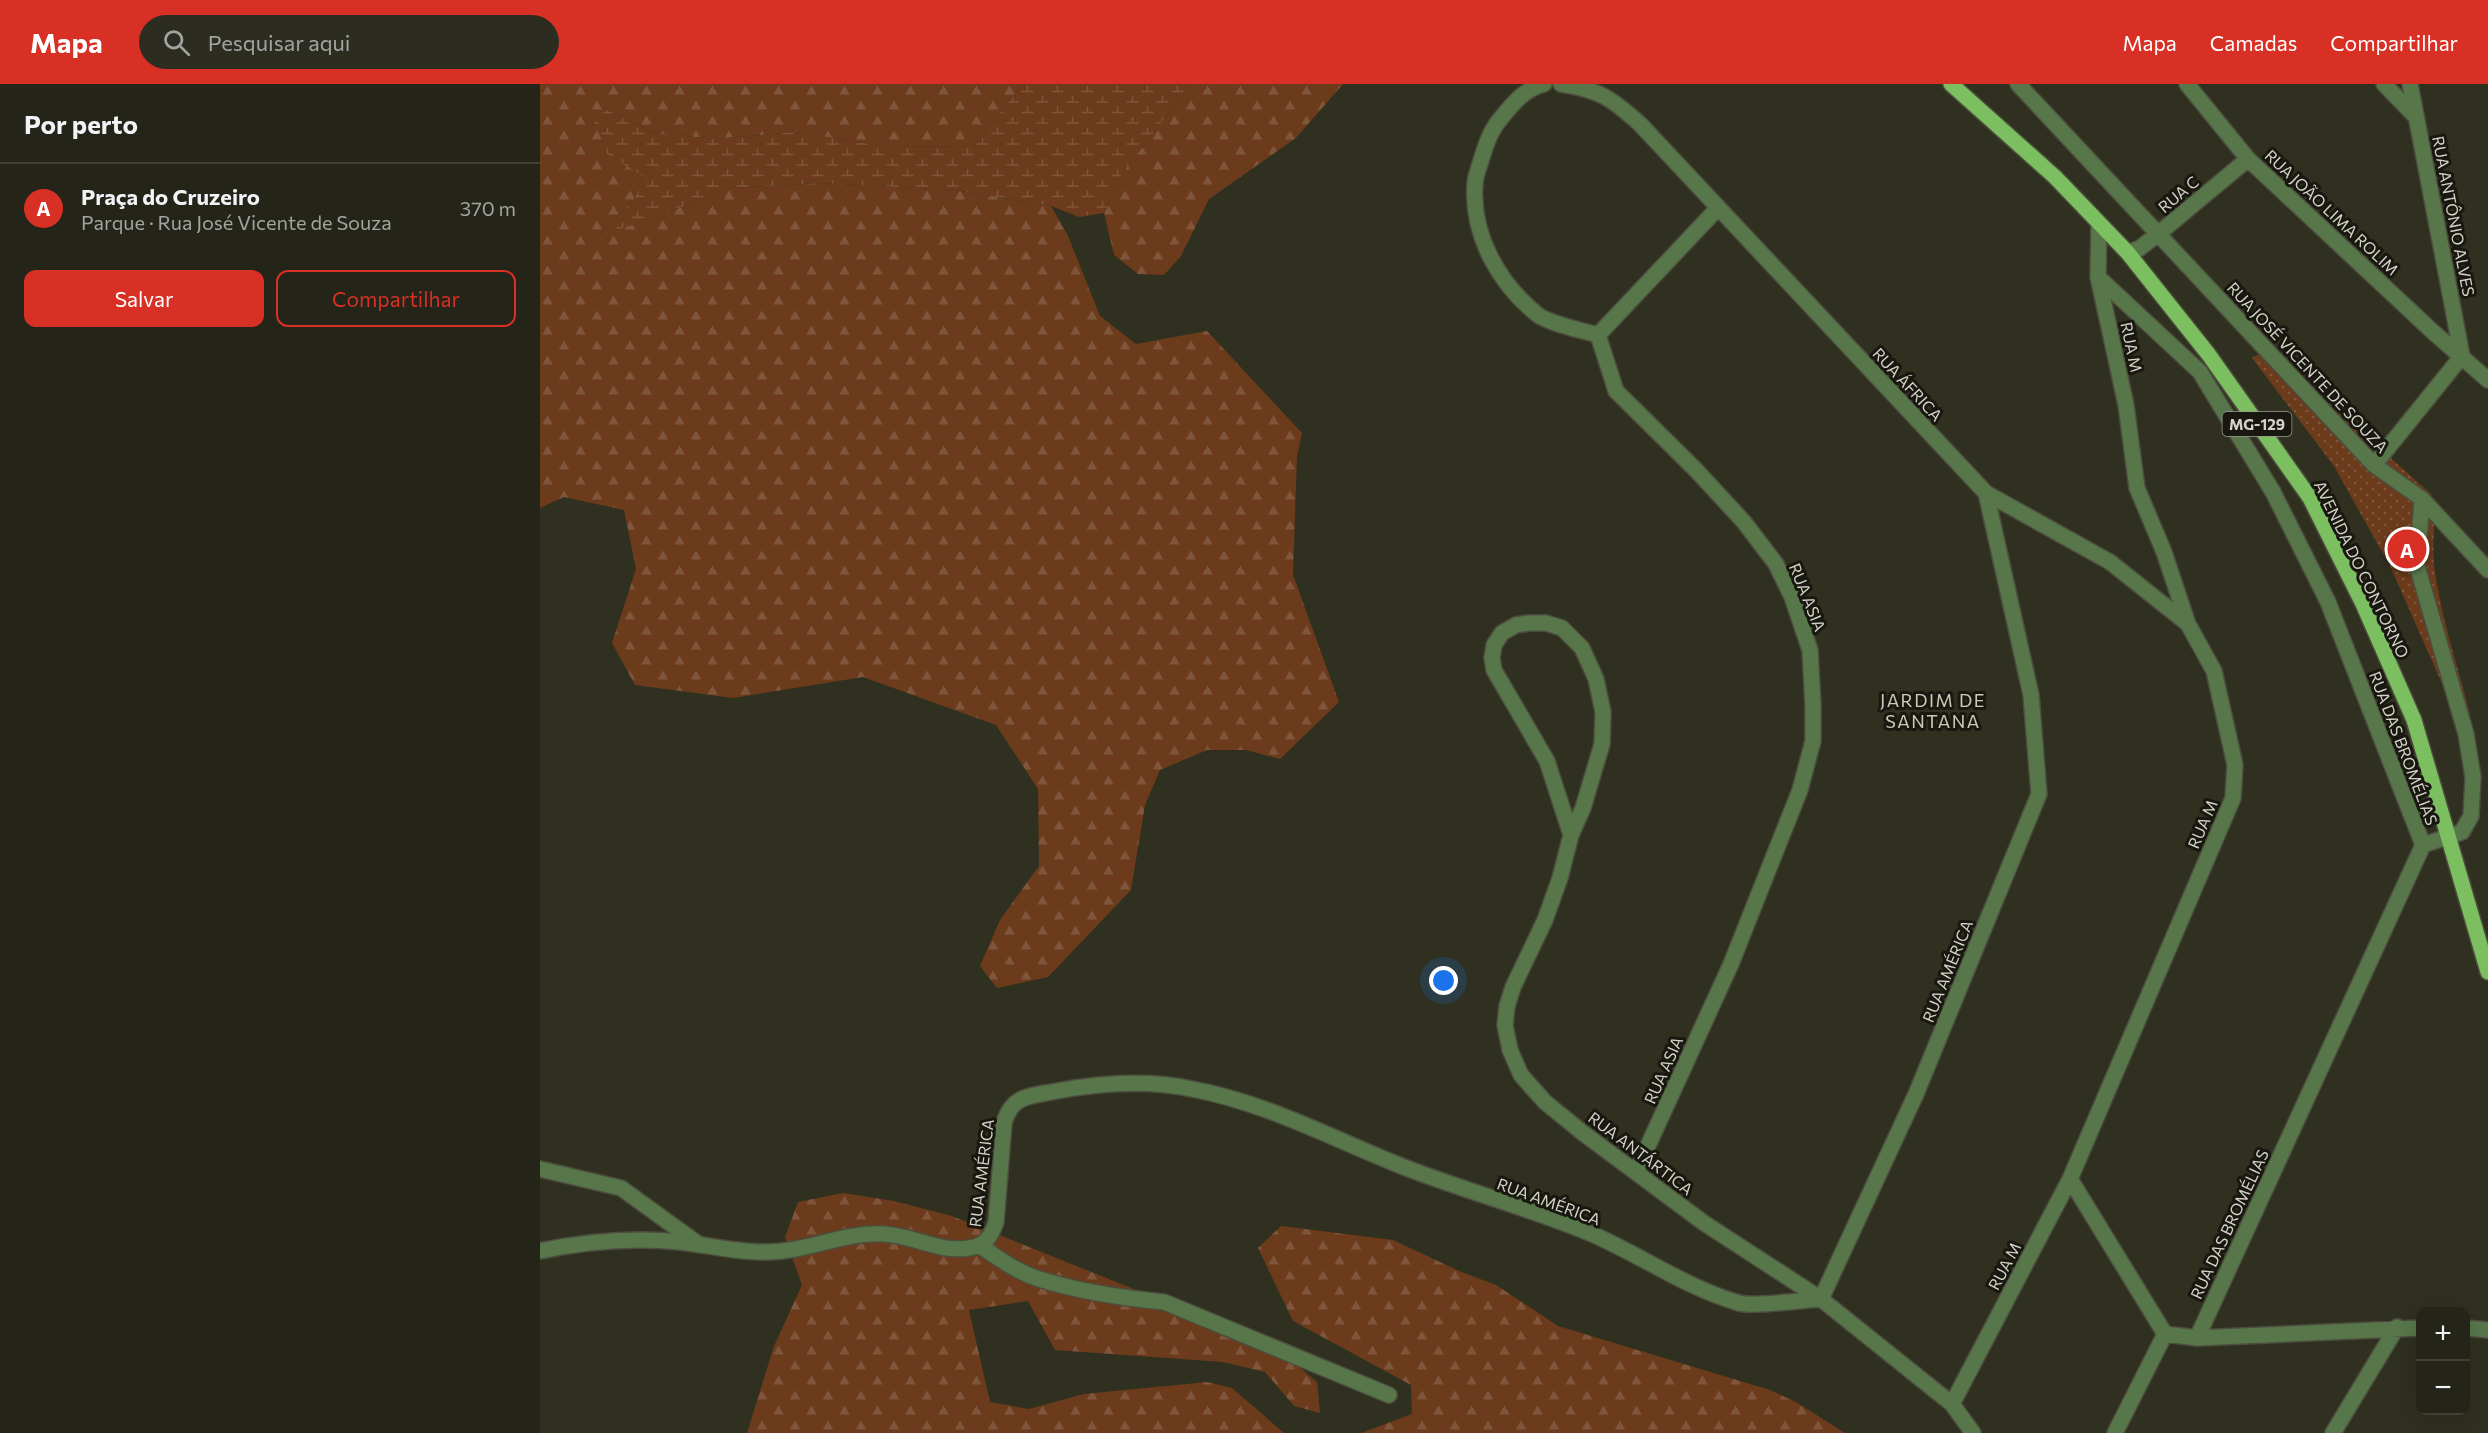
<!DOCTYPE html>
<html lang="pt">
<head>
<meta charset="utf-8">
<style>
  :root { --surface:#242418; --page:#2c2c21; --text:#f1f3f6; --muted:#a3a4a2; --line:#414137; --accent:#d93025 }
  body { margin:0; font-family:Commissioner,sans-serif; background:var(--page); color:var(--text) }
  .controls { position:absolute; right:18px; bottom:18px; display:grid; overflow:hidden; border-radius:12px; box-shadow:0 6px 24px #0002 }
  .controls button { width:54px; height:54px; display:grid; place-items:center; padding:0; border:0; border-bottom:2px solid var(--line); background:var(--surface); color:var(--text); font:30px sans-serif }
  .you { position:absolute; left:904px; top:897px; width:21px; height:21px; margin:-15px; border:4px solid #fff; border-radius:50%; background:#1a73e8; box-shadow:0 0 0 9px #1a73e833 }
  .badge { display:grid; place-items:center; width:39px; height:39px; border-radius:50%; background:var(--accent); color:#fff; font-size:20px; font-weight:700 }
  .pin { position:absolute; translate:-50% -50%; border:3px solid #fff; box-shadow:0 2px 6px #0006 }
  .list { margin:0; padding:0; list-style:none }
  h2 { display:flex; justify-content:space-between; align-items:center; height:78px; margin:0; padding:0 24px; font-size:26px }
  h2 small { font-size:20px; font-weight:400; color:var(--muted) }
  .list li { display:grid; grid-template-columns:39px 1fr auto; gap:18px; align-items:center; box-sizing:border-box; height:90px; padding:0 24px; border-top:2px solid var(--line) }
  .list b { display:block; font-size:22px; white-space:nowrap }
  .list p { margin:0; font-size:20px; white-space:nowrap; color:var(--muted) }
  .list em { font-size:20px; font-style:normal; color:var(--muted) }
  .actions { display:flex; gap:12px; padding:18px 24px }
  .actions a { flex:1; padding:14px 0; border:2px solid var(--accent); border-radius:12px; text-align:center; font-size:21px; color:var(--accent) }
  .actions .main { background:var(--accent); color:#fff }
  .icon { flex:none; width:33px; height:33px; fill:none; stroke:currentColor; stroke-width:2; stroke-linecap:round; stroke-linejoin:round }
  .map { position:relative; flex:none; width:1948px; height:1349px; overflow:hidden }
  header { display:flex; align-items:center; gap:36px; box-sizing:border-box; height:84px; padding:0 30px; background:var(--accent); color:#fff }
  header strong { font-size:28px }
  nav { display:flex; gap:33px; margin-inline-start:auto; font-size:21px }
  .search { width:420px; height:54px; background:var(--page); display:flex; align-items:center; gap:15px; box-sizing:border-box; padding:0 21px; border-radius:33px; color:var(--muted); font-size:22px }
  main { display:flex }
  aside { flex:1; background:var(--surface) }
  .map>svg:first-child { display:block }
  .green { fill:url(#green-dots) }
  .forest { fill:url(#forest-firs) }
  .wetland { fill:url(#wetland-marsh) }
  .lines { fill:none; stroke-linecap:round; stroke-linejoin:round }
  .minor-casing { stroke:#4d4d3e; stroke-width:18 }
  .major-casing { stroke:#4d4d3e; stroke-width:18 }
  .minor { stroke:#57774b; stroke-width:15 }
  .major { stroke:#7cbf60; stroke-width:15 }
  .labels { text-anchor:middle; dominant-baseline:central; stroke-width:6; stroke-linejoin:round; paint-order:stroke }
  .shield { fill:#181810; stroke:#9b9b92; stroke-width:1.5 }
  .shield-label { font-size:15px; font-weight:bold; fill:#d3d3c9 }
  .street-label { font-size:16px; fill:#d3d3c9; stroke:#181810 }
  .neighbourhood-label { font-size:18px; letter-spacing:1.5px; fill:#c9cab5; stroke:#181810 }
</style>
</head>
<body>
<header>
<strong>Mapa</strong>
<div class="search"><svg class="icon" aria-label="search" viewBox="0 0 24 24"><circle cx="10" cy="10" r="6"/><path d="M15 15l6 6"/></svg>Pesquisar aqui</div>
<nav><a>Mapa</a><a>Camadas</a><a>Compartilhar</a></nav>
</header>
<main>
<aside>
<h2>Por perto<small></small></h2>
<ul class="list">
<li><span class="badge">A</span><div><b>Praça do Cruzeiro</b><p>Parque · Rua José Vicente de Souza</p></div><em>370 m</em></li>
</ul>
<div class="actions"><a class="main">Salvar</a><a>Compartilhar</a></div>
</aside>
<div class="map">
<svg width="1948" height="1349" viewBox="0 0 1948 1349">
  <defs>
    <pattern id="green-dots" width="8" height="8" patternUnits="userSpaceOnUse" patternTransform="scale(1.5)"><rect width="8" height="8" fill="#6b3b1b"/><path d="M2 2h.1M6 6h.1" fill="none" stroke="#7f563b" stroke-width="1.8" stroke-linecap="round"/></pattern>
    <pattern id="forest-firs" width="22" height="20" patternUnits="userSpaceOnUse" patternTransform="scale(1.5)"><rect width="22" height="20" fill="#6b3b1b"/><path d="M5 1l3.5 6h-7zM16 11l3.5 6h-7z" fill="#7f563b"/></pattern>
    <pattern id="wetland-marsh" width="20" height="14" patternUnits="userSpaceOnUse" patternTransform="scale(1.5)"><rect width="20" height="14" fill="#6b3b1b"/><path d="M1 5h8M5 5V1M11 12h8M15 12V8" fill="none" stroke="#7f563b"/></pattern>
  </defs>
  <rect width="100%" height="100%" fill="#303020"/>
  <!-- green -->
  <path class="green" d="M1728,265L1891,410C1897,435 1891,462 1895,489C1902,536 1918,583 1930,630L1914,627L1851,484L1794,382L1712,274Z"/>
  <!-- forest -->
  <path class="forest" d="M0,0H483L434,62L347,63L256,48L173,55L110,48L68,26L103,92L95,114L59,151L116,133L191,104L280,99L416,106L511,122L528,152L560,232L596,260L667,247L762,349L757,372L753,491L799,618L740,675L706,666H667L620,686L605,721L591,806L508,893L457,904L440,882L460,836L499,782L498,705L456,641L323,593L193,614L95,601L72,559L96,485L84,426L24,413L0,424Z
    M652,0H803L756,54L669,115L641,172L624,191L598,190L574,171L564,129L582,89Z
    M303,1109L354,1117L412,1132L733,1261L777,1298L780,1329L754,1322L725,1288L683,1278L515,1266L488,1217L429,1226L450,1318L489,1325L544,1310L667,1298L692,1304L744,1349H207L234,1262L262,1201L245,1153L258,1118Z
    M741,1142L853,1156L919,1187L956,1201L1018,1242L1230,1306L1256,1318L1305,1349H821L872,1330L871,1301L753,1237L718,1164Z"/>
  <!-- wetland -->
  <path class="wetland" d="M483,0H652L582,89L564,129L539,133L511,122L416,106L280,99L191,104L116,133L58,152L95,114L103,92L67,70L53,34L68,26L110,48L173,55L256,48L347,63L434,62Z"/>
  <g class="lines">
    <defs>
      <path id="minor" d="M1004,0C985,5 974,18 962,33C951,45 947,58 942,73C940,82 935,91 935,100C931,151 959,200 998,231C1008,239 1044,247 1058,251L1076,307L1156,386L1204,438L1236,480L1252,513L1270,566L1273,621V657L1260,706L1191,880L1096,1088
        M1021,0C1060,6 1071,14 1100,40L1446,409L1570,478L1648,540
        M1478,0L1834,381L1882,415L1948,486
        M1647,0L1708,75L1892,247L1948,296
        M1844,0L1876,33
        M1870,0L1922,272
        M1588,169L1600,164L1618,150L1708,75
        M1558,193L1660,288L1733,408L1788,518L1883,761L1657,1254
        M1058,251L1178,124
        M1834,381L1922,272
        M1882,415L1877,482L1926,650L1933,693L1931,732L1922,748L1883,761
        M1031,751L1007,677L954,586L952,574L954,561L962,549L976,541L989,539H1006L1022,544L1042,564L1056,595L1063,628L1062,660L1043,724L1031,751L1020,794L1005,836L973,903L967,922L965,941L970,966L981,991L1005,1018L1043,1049L1164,1139L1281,1215L1412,1320L1433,1349
        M0,1085L81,1104L157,1159
        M1530,1095L1625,1250
        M440,1162C458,1174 476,1187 496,1194C536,1207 582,1214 624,1218L849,1311
        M0,1167C47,1157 92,1153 140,1158C169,1161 198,1169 227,1168C266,1168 304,1148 344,1150C372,1151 400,1169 429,1164C445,1162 451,1153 456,1138L464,1039C472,1010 492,1012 517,1007C560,999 610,996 652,1005C728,1019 797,1057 869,1085C929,1108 992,1125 1052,1150C1102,1172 1147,1204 1199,1219C1214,1223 1263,1216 1281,1215L1376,1010L1499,710L1491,611L1446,409
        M1926,1244L1948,1246
        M1625,1250L1657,1254L1880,1244
        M1412,1320L1530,1095L1693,714L1695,681L1674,587L1648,540L1624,468L1597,404L1586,321L1558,193L1559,140
        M1575,1349L1625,1250
        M1793,1349L1857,1243"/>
      <path id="major" d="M1411,0L1515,93L1588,169L1669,271L1770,414L1823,520L1874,636L1948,888"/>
    </defs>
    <!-- minor casing -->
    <use href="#minor" class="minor-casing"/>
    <!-- major casing -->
    <use href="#major" class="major-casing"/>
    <!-- minor -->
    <use href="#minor" class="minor"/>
    <!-- major -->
    <use href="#major" class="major"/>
  </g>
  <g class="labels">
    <!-- shield labels -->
    <rect class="shield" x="1682.5" y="328" width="69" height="24" rx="4.5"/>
    <g class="shield-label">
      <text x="1717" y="340">MG-129</text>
    </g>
    <!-- street labels -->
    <g class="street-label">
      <text transform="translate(1638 110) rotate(-40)">RUA C</text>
      <text transform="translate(1792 128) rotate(43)">RUA JOÃO LIMA ROLIM</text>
      <text transform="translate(1914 132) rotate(79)">RUA ANTÔNIO ALVES</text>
      <text transform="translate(1592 263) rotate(78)">RUA M</text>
      <text transform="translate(1768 283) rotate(47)">RUA JOSÉ VICENTE DE SOUZA</text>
      <text transform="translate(1368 300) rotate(47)">RUA ÁFRICA</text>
      <text transform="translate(1822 485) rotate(64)">AVENIDA DO CONTORNO</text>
      <text transform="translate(1268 513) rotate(68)">RUA ASIA</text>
      <text transform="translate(1864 664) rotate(69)">RUA DAS BROMÉLIAS</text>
      <text transform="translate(1662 740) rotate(-67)">RUA M</text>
      <text transform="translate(1407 887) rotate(-68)">RUA AMÉRICA</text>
      <text transform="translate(1123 986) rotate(-66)">RUA ASIA</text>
      <text transform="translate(1101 1069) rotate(37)">RUA ANTÁRTICA</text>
      <text transform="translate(441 1089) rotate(-83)">RUA AMÉRICA</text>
      <text transform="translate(1009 1117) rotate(20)">RUA AMÉRICA</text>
      <text transform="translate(1689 1140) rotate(-65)">RUA DAS BROMÉLIAS</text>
      <text transform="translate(1464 1182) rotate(-62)">RUA M</text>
    </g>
    <!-- neighbourhood labels -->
    <g class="neighbourhood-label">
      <text x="1393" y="616">JARDIM DE<tspan x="1393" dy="21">SANTANA</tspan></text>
    </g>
  </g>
</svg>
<div class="controls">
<button>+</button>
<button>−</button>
</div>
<div class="you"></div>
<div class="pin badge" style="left:1867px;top:465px">A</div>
</div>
</main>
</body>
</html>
